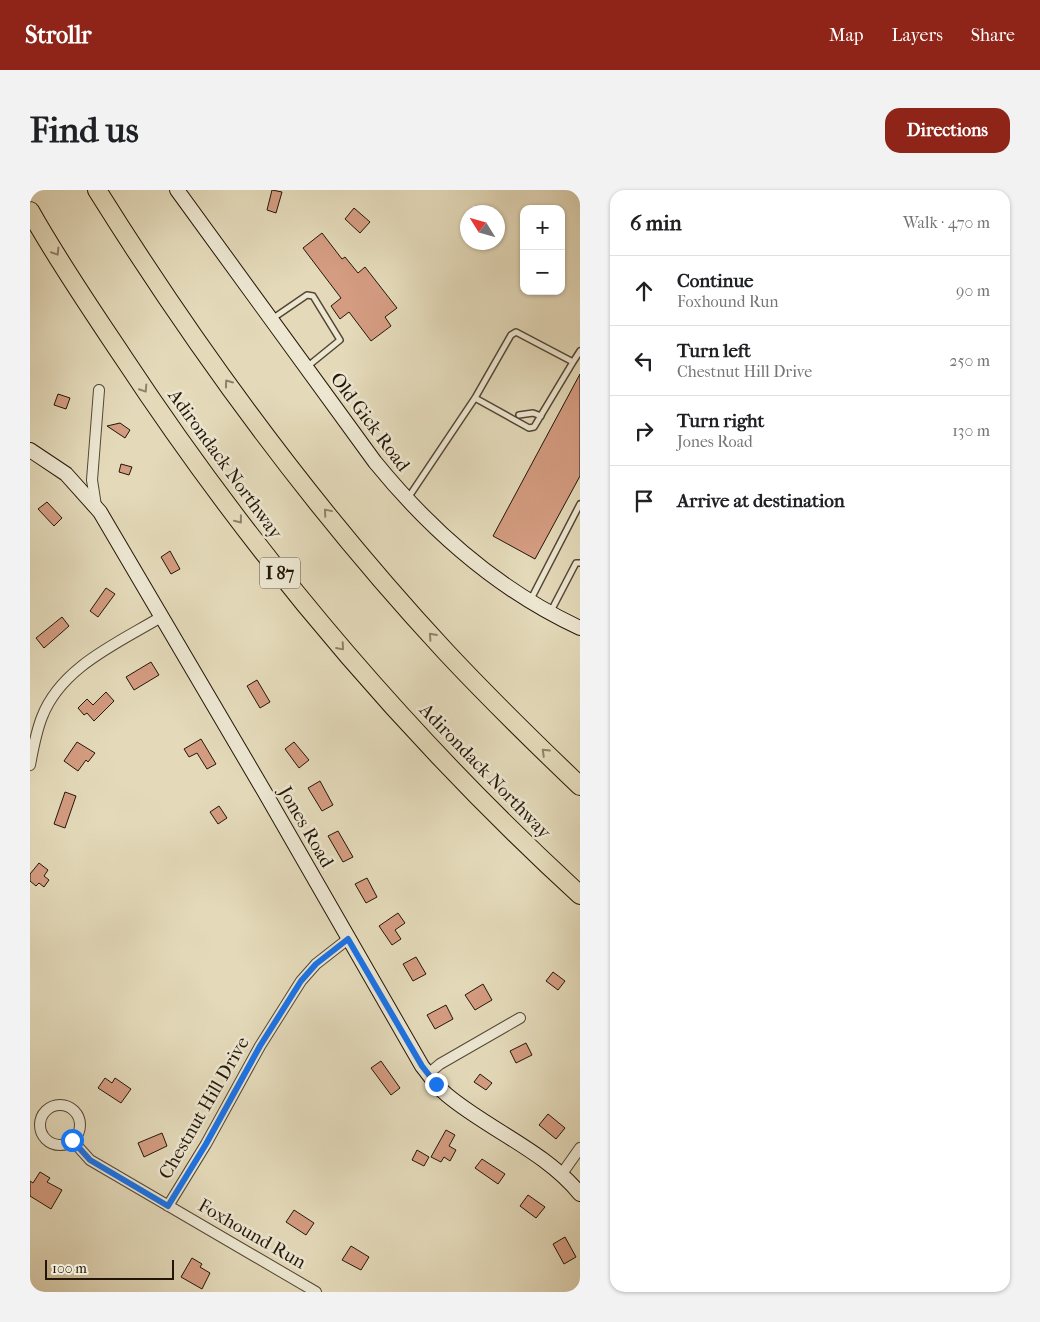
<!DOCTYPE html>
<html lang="en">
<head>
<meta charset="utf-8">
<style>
  :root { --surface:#fff; --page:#f2f2f2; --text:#202124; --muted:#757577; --line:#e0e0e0; --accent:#8f2418 }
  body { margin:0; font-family:"IM FELL French Canon",serif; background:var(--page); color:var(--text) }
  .controls { position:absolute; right:15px; top:15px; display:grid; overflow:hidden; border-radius:10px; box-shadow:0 1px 4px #0004 }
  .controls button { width:45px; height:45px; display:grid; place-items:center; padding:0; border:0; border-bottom:1px solid var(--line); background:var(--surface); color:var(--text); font:25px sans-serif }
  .compass { position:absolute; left:430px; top:15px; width:45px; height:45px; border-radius:50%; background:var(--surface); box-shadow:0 1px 4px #0004; rotate:307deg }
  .scale { position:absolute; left:15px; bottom:12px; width:129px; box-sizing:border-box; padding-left:5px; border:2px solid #231607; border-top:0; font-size:14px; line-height:18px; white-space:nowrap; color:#231607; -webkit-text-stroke:4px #ede7d2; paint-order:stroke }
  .stop { position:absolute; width:15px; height:15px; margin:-11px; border:4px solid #1a73e8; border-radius:50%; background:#fff }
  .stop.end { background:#1a73e8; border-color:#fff; box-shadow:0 1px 5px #0008 }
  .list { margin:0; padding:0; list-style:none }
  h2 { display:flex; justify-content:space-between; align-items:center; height:65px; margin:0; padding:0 20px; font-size:21px }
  h2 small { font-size:16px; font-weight:400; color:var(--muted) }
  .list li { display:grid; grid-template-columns:32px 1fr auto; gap:15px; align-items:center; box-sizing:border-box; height:70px; padding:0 20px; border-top:1px solid var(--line) }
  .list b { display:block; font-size:19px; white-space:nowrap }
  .list p { margin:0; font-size:16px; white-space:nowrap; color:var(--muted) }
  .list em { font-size:16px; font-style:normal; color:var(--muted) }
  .icon { flex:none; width:28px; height:28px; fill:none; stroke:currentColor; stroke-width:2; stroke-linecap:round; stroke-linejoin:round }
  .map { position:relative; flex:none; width:550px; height:1102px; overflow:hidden; border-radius:15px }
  header { display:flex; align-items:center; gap:30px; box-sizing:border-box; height:70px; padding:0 25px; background:var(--accent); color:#fff }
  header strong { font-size:24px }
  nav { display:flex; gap:28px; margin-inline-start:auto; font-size:18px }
  .intro { display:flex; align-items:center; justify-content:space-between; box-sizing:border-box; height:120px; padding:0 30px }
  h1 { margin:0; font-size:35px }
  .button { padding:12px 22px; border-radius:15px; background:var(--accent); color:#fff; font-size:18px; font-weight:700 }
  main { display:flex; gap:30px; padding:0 30px }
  aside { flex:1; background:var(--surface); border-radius:15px; box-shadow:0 1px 4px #0004 }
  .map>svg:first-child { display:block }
  .building { fill:#d49c81; stroke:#231607 }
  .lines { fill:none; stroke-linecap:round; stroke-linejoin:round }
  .lane-casing { stroke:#534734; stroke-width:8 }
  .street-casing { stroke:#534734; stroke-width:12 }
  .secondary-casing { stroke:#231607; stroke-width:16 }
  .highway-casing { stroke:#231607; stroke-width:20 }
  .lane { stroke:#ede7d2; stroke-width:5 }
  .street { stroke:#ede7d2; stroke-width:10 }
  .secondary { stroke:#ede7d2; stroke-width:14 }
  .highway { stroke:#e4daba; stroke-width:18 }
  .oneway { stroke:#8d8269 }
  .route { stroke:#1a73e8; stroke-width:6 }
  .labels { text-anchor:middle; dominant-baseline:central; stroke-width:5; stroke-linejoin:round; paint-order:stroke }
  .shield { fill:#ede7d2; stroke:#605544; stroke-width:1 }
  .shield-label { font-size:18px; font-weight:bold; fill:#231607 }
  .street-label { font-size:19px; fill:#231607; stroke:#ede7d2 }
</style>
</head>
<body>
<header>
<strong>Strollr</strong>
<nav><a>Map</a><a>Layers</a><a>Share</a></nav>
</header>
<div class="intro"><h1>Find us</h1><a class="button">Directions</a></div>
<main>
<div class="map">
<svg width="550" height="1102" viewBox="0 0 550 1102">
  <rect width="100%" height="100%" fill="#e4daba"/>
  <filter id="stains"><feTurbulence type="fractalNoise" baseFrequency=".004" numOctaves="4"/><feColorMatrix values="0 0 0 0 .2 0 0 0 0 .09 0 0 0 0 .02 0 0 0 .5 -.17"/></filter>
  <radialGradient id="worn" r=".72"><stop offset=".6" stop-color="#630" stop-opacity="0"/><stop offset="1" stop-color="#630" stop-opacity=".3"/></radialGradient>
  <!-- building -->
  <path class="building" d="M242,0L252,2L246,23L237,20Z
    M324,18L340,32L330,43L315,29Z
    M292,43L312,69L315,67L328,83L335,77L367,118L355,127L361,136L341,151L319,122L310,129L301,116L311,108L273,58Z
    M550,184V286L505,369L463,346Z
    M28,204L40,208L36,219L24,215Z
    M90,233L100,240L95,248L77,236Z
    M91,274L102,277L99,285L89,282Z
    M17,312L32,328L24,336L8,319Z
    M140,361L150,379L141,384L131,367Z
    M76,398L85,404L68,427L60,421Z
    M32,427L39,436L14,458L6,448Z
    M121,472L129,485L104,500L96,487Z
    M227,490L240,512L230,518L217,496Z
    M76,502L84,511L64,531L57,523L54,525L48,518L57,509L63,515Z
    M171,549L186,574L177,579L167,563L159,567L154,559Z
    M47,552L65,563L58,572L56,570L48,581L34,571Z
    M264,552L279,570L269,578L255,559Z
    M290,591L303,615L292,621L278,598Z
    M35,602L46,606L35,638L24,634Z
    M189,616L197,628L188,634L180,622Z
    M308,641L323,667L313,672L298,646Z
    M9,673L18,680L14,686L19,690L14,697L9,693L6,696L0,691V684Z
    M337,688L347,707L336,713L325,694Z
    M368,723L375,733L365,740L371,749L362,755L349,736Z
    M386,767L396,784L383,791L373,774Z
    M523,782L535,791L528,800L516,791Z
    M453,794L462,810L445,820L435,805Z
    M416,815L423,829L405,839L397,825Z
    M496,853L502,865L486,873L480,861Z
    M351,871L370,898L361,905L341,878Z
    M450,884L462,893L456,900L444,892Z
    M75,888L82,893L85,888L101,899L91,913L68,898Z
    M518,924L535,938L526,949L509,935Z
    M416,940L425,945L419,956L426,960L420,971L414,967L411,972L401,967Z
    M132,943L137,956L114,967L108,953Z
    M387,960L399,967L394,976L382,970Z
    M452,969L475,984L468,994L445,978Z
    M10,982L20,988L17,992L32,1000L21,1019L0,1006V991L3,993Z
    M498,1005L515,1017L506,1028L490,1016Z
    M264,1020L284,1033L276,1045L256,1032Z
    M535,1047L546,1067L534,1074L523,1054Z
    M321,1056L339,1067L331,1080L312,1070Z
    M162,1068L172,1074L170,1077L180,1083L172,1099L151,1087Z"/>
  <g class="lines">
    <defs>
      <path id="lane" d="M242,129L277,105L283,106L310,150L278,176
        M543,172L550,161
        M489,225L503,223L511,226
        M378,308L445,208L481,145L486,142L543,172L504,237L499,238L445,208
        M501,409L550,314
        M521,421L546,373H550"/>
      <path id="street" d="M66,316L62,290L69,200
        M0,575C3,559 6,542 12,527C31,477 88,453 131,427
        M398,884L410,874L490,828
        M10 935a20 20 0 1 1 40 0a20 20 0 1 1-40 0Z
        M42,950L60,970L286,1102
        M531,985L550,958
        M138,1016L176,954L230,856L271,791L286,774L318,749"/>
      <path id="secondary" d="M147,0L345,272C402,342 468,400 550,438
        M0,260L36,284L70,322L234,601L392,876C400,886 407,897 417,905C459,940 515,961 550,1004"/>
      <path id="highway" d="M67,0C169,163 285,321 416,462C459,508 504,552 550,596
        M0,21C28,71 61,119 93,167C223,364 376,545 550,705"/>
    </defs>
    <!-- lane casing -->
    <use href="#lane" class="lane-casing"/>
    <!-- street casing -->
    <use href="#street" class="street-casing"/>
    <!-- secondary casing -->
    <use href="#secondary" class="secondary-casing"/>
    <!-- highway casing -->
    <use href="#highway" class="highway-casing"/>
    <!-- lane -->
    <use href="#lane" class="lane"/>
    <!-- street -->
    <use href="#street" class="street"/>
    <!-- secondary -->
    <use href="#secondary" class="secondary"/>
    <!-- highway -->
    <use href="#highway" class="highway"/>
  </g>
  <!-- one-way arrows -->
  <defs><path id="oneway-chevron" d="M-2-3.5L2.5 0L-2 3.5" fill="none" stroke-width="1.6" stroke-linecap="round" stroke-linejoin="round" transform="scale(1.25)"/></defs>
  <g class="oneway">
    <use href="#oneway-chevron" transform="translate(26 62) rotate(58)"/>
    <use href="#oneway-chevron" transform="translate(198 193) rotate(-126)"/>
    <use href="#oneway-chevron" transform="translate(114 199) rotate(57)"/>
    <use href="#oneway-chevron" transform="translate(297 322) rotate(-130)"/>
    <use href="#oneway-chevron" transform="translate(209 330) rotate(52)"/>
    <use href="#oneway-chevron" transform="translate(402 446) rotate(-132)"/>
    <use href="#oneway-chevron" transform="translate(311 457) rotate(49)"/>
    <use href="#oneway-chevron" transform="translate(515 562) rotate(-136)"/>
  </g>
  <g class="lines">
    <!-- route -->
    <path class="route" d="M42,950L60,970L138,1016L176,954L230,856L271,791L286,774L318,749L392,876L406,894"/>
  </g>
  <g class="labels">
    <!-- shield labels -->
    <rect class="shield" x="230" y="367.5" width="40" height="31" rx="4"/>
    <g class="shield-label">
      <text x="250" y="383">I 87</text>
    </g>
    <!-- street labels -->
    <g class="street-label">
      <text transform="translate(340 232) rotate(53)">Old Gick Road</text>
      <text transform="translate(195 274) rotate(54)">Adirondack Northway</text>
      <text transform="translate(455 581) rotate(46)">Adirondack Northway</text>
      <text transform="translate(276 637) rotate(60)">Jones Road</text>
      <text transform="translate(174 918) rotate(-60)">Chestnut Hill Drive</text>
      <text transform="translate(222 1044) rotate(30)">Foxhound Run</text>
    </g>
  </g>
  <rect width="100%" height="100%" filter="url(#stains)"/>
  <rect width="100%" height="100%" fill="url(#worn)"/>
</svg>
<div class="controls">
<button>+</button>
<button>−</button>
</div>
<svg class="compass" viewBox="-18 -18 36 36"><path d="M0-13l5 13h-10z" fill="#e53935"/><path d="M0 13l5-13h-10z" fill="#757577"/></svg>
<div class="scale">100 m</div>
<div class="stop" style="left:42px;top:950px"></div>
<div class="stop end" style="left:406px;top:894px"></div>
</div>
<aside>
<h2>6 min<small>Walk · 470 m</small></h2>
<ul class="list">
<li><svg class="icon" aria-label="ahead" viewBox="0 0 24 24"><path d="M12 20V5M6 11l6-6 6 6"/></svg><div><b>Continue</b><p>Foxhound Run</p></div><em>90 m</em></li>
<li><svg class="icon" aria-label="left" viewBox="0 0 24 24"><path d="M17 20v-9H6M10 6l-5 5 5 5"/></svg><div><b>Turn left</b><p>Chestnut Hill Drive</p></div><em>250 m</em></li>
<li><svg class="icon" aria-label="right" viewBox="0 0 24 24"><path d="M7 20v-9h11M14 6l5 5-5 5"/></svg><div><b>Turn right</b><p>Jones Road</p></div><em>130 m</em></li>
<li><svg class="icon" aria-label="arrive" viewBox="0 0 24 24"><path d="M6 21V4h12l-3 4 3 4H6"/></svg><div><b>Arrive at destination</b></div></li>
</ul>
</aside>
</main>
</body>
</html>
